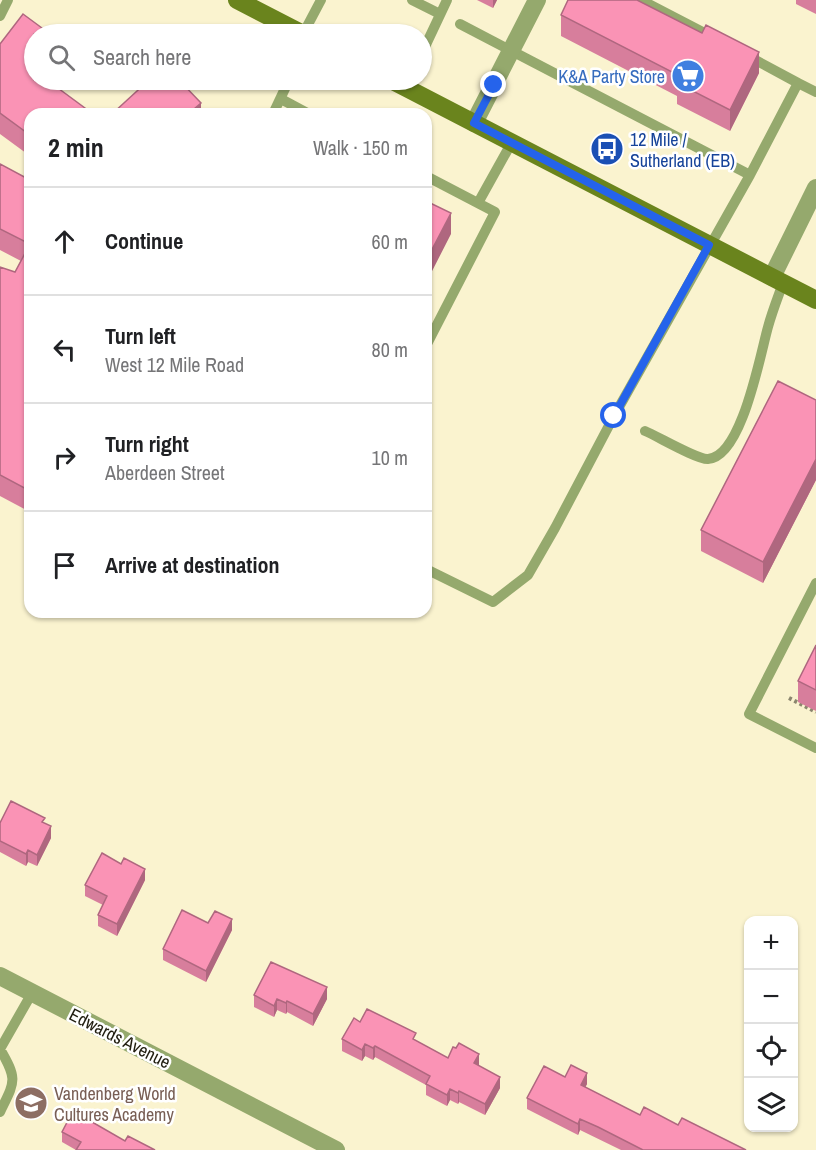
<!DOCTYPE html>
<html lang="en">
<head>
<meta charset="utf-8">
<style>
  :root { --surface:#fff; --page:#f2f2f2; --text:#202124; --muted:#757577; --line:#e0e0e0 }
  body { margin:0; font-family:"Archivo Narrow",sans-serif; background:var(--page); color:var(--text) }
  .controls { position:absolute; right:18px; bottom:18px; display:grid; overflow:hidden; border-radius:12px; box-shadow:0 2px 4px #0004 }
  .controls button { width:54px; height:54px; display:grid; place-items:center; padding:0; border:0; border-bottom:2px solid var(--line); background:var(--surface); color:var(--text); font:30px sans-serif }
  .stop { position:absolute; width:18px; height:18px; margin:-14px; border:4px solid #2563eb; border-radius:50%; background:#fff }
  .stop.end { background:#2563eb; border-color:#fff; box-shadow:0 2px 6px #0008 }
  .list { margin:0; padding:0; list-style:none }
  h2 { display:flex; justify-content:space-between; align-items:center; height:78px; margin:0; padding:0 24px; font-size:26px }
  h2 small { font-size:20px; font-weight:400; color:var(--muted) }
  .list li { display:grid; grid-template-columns:39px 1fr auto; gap:18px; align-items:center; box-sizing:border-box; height:108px; padding:0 24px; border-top:2px solid var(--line) }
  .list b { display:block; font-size:22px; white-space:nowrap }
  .list p { margin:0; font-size:20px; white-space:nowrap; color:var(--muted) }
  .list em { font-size:20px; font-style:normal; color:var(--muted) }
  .icon { flex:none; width:33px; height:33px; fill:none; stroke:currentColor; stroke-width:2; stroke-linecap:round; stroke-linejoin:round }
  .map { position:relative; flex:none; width:816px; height:1150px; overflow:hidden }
  .search { position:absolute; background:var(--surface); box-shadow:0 2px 4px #0004; left:24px; top:24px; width:408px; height:66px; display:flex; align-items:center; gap:15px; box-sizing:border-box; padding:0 21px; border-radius:33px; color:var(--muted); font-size:22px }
  .panel { position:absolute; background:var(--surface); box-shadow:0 2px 4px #0004; left:24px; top:108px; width:408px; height:510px; border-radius:18px }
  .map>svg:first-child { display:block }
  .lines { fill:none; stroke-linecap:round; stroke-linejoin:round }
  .path { stroke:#8b866e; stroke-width:4; stroke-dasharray:3 3; stroke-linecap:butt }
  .lane { stroke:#95a96d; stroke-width:10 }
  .street { stroke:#95a96d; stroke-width:18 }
  .secondary { stroke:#6a841d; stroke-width:18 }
  .wall { fill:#d77e9c }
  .shaded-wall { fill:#af677f }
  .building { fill:#fa93b5; stroke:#af677f; stroke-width:1.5 }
  .route { stroke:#2563eb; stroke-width:8 }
  .labels { text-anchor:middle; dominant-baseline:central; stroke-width:5; stroke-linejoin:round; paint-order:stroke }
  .shop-label { font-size:18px; fill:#366cbe; stroke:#fff; text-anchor:end }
  .transit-label { font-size:18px; fill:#164399; stroke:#fff; text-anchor:start }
  .street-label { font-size:18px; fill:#201d10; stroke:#fff }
  .education-label { font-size:18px; fill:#785e54; stroke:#fff; text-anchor:start }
</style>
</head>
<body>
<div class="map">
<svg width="816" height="1150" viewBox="0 0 816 1150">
  <rect width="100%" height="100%" fill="#faf3cf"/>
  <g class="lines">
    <!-- path -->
    <path class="path" d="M789,698L816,712"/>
    <!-- lane -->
    <path class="lane" d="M412,0L440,14
      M641,0L716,39
      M0,16L8,0
      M303,34L321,0
      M422,53L447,0
      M748,56L798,83
      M281,99L309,114
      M273,114L289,80
      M750,175L798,83L816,92
      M426,176L495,212L426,346
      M478,203L512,142
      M645,431C657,436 698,460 708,459C742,457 760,355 768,327C772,312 778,297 783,283
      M428,570L493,602L528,575L555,528L614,416L750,175L460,24
      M816,583L749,714L816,748
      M0,1049L32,993
      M0,1112C15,1081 18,1080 0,1049"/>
    <!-- street -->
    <path class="street" d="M474,123L537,0
      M772,277L816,188
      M0,976L336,1150"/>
    <!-- secondary -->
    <path class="secondary" d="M237,0L303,34
      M391,80L816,300"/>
  </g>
  <!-- wall -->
  <path class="wall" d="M477,0H497L493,8Z
    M796,0H816V14L796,4Z
    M561,15L759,73L730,131L677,104V96L561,36Z
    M0,44L58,80L30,114V156L0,134Z
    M0,164L30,180V512L0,496V267L15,272L21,261L0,250Z
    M816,400V480L763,583L701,551V530Z
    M816,645V711L798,702V681Z
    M0,823H45L51,838L37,866L28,862L26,866L0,852Z
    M145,880L117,936L98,926V915L103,905L85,896V885Z
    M208,923L232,930L206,982L163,960V949Z
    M254,995L327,999L313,1026L287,1012L286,1014L277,1010L274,1017L254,1007Z
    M360,1022L416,1041L448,1058L479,1065L478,1066L500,1088L485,1115L459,1102L458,1104L450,1100L447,1106L426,1095V1085L375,1057L373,1060L365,1056L362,1061L342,1051V1039Z
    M565,1077L587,1084L585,1087L640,1115L678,1125L746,1150H621L580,1130L578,1135L527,1109V1098Z
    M62,1132L125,1141L155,1150H76L62,1142Z"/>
  <!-- shaded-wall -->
  <path class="shaded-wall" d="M493,0H497L493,8Z
    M759,52V73L730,131V110Z
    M44,80H58L44,98Z
    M201,103V114H192L193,110Z
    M451,213V234L427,281L426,296V261Z
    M816,459V480L763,583V562Z
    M51,826V838L37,866V855Z
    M28,850V862L26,866V854Z
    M145,869V880L117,936V924Z
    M232,919V930L206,982V971Z
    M327,987V999L313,1026V1014Z
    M277,999V1010L274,1017V1006Z
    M287,1001V1012L286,1014V1003Z
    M365,1044V1056L362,1061V1050Z
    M375,1046V1057L373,1060V1048Z
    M479,1054V1065L474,1075V1063Z
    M587,1073V1084L581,1096V1085Z
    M500,1077V1088L485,1115V1104Z
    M450,1089V1100L447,1106V1095Z
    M459,1091V1102L458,1104V1093Z
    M580,1119V1130L578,1135V1124Z"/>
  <!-- building -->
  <path class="building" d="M568,0H637L702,33L706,25L759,52L730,110L677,83L680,76L561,15Z
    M23,14L50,34H34V80H47L93,114H30V135L0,113V44Z
    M149,80H165L173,88L180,81L201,103L193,110L194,112L192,114H112Z
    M0,164L30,180V491L0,475V267L15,272L30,244L0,229Z
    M426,201L451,213L426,261Z
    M778,381L816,400V459L763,562L701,530Z
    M816,645V690L798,681Z
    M11,801L45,818L42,822L51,826L37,855L28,850L26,854L0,841V823Z
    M102,853L121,864L124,858L145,869L117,924L98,915L107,896L85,885Z
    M182,910L208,923L215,911L232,919L206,971L163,949Z
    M271,962L327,987L313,1014L287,1001L286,1003L277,999L274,1006L254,995Z
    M367,1009L416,1033L413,1039L448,1058L453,1047L456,1048L459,1043L479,1054L474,1063L500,1077L485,1104L459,1091L458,1093L450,1089L447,1095L426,1084L430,1076L375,1046L373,1048L365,1044L362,1050L342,1039L354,1018L360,1022Z
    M571,1065L587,1073L581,1085L640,1115L644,1107L678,1125L682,1118L746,1150H643L598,1127L580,1119L578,1124L527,1098L544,1066L565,1077Z
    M73,1111L125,1141L128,1136L155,1150H76L81,1142L62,1132Z"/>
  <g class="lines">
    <!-- route -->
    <path class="route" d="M494,85L474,123L709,245L614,416"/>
  </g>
  <!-- icons -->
  <defs>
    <symbol id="supermarket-disc" viewBox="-11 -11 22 22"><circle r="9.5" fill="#3f7fe0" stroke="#fff"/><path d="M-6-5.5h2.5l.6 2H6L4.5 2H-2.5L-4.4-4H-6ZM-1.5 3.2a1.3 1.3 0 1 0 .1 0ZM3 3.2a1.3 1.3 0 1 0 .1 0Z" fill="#fff"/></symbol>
    <symbol id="bus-disc" viewBox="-11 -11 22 22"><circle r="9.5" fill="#1a4fb4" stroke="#fff"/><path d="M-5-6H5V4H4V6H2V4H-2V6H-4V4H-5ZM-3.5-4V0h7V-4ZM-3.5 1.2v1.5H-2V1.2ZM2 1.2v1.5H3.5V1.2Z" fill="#fff"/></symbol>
    <symbol id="school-disc" viewBox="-11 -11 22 22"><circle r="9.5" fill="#8d6e63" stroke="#fff"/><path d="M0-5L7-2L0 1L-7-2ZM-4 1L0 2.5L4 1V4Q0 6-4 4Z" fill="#fff"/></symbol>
  </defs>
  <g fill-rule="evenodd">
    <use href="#supermarket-disc" x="669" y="57" width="38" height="38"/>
    <use href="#bus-disc" x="588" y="130" width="38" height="38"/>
    <use href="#school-disc" x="12" y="1084" width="38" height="38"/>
  </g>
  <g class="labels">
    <!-- shop labels -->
    <g class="shop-label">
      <text x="665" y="76">K&amp;A Party Store</text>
    </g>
    <!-- transit labels -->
    <g class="transit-label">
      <text x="630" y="139">12 Mile /<tspan x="630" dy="21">Sutherland (EB)</tspan></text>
    </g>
    <!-- street labels -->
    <g class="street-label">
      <text transform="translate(120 1038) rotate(27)">Edwards Avenue</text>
    </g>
    <!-- education labels -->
    <g class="education-label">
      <text x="54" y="1093">Vandenberg World<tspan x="54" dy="21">Cultures Academy</tspan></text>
    </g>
  </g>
</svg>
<div class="controls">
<button>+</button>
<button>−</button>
<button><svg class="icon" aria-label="locate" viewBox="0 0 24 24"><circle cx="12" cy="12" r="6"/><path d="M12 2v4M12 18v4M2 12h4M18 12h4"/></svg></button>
<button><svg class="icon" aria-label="layers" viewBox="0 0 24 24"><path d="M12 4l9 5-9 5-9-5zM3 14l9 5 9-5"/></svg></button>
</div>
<div class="stop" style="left:614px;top:416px"></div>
<div class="stop end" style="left:494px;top:85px"></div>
<div class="search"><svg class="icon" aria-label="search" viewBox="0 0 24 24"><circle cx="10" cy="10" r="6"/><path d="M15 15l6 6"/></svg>Search here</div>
<section class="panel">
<h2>2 min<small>Walk · 150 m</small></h2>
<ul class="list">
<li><svg class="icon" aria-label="ahead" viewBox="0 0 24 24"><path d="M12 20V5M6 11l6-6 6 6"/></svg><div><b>Continue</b></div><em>60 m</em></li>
<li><svg class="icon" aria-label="left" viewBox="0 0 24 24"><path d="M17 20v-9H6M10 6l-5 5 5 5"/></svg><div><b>Turn left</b><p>West 12 Mile Road</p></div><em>80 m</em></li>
<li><svg class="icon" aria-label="right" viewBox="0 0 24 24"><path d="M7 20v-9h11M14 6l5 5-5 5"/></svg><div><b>Turn right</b><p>Aberdeen Street</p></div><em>10 m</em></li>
<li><svg class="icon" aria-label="arrive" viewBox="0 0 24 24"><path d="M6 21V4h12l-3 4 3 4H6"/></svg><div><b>Arrive at destination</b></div></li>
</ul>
</section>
</div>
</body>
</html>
